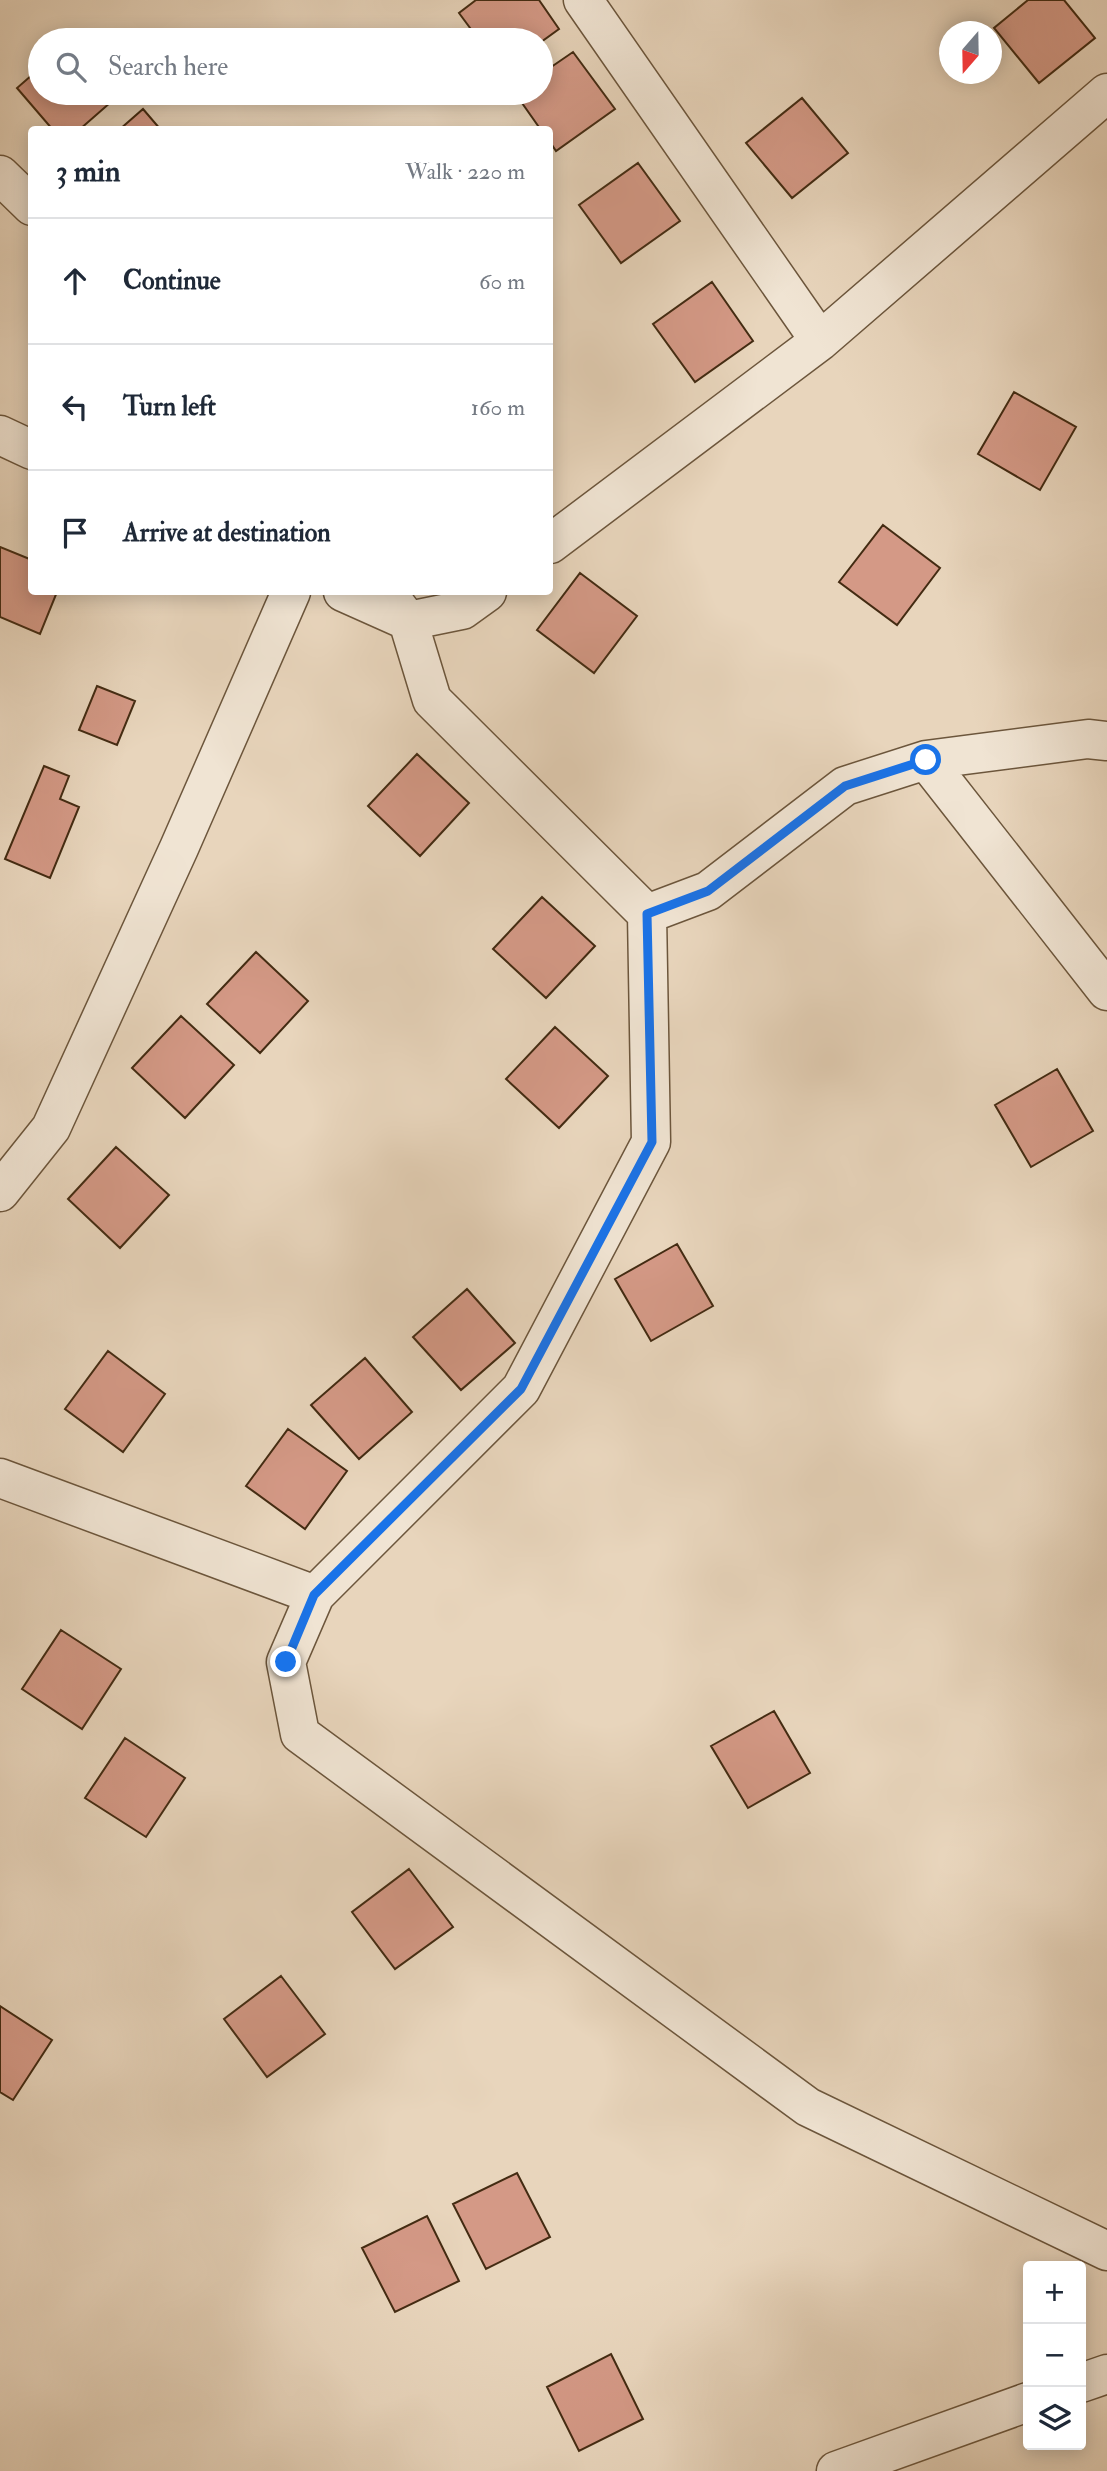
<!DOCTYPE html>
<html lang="en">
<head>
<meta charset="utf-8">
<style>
  :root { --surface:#fff; --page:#f2f2f3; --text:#1f2937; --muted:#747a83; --line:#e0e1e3 }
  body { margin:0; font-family:"IM FELL Double Pica",serif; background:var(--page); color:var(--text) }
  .controls { position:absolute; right:21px; bottom:21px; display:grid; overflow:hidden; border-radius:7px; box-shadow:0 4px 18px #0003 }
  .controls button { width:63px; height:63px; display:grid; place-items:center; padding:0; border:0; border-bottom:2px solid var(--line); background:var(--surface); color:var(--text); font:35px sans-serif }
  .compass { position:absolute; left:939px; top:21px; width:63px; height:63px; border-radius:50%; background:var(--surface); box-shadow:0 4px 18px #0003; rotate:200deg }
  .stop { position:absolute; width:21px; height:21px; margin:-16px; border:5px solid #1a73e8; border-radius:50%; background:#fff }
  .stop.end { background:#1a73e8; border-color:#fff; box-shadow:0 2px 7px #0008 }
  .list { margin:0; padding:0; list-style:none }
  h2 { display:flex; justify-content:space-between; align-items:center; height:91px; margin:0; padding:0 28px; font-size:30px }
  h2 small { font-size:23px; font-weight:400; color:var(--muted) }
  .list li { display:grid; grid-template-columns:46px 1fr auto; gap:21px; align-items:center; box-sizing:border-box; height:126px; padding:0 28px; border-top:2px solid var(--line) }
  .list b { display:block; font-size:26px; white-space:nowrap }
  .list em { font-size:23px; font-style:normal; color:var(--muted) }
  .icon { flex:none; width:38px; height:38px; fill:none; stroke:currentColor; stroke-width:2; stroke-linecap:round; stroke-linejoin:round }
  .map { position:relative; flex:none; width:1107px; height:2471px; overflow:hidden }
  .search { position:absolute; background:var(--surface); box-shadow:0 4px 18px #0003; left:28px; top:28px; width:525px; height:77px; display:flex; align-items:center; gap:18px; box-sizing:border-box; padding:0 24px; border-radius:38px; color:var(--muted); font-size:26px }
  .panel { position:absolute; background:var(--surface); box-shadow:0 4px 18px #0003; left:28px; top:126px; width:525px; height:469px; border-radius:7px }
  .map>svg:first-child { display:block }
  .building { fill:#d49986; stroke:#432b12; stroke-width:2 }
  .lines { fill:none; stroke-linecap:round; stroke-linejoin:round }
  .minor-casing { stroke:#6c563c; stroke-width:41 }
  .minor { stroke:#f0e4d3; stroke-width:38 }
  .route { stroke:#1a73e8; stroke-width:9 }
</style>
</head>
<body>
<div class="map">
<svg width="1107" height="2471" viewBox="0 0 1107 2471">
  <rect width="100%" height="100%" fill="#e8d5bc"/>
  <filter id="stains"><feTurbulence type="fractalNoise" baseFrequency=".00286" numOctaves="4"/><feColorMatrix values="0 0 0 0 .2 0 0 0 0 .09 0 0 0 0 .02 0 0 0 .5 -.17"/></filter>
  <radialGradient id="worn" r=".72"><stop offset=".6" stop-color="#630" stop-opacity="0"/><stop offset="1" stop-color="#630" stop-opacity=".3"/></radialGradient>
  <!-- building -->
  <path class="building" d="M476,0H539L559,29L541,42V40H479L459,13Z
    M1028,0H1064L1095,38L1039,83L994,28Z
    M573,52L615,109L556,151L550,142V130H541L515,93H541V74Z
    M40,68V93H117L119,95L79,130H53L17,88Z
    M802,98L848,153L792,198L746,143Z
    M143,109L161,130H119Z
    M638,163L680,221L621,263L579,205Z
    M712,282L753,341L695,382L653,324Z
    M1014,392L1076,427L1040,490L978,454Z
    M883,525L940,568L897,625L839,582Z
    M0,547L32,560V592H57L40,634L0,617Z
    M580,573L637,616L594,673L537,630Z
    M97,686L135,701L117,745L79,730Z
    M417,754L469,803L420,856L368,806Z
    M44,766L69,776L60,799L79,807L50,878L5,859Z
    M542,897L595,946L546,998L493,949Z
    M256,952L308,1001L260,1053L207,1004Z
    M181,1016L234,1065L185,1118L132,1068Z
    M555,1027L608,1076L559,1128L506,1079Z
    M1057,1069L1093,1131L1031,1167L995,1105Z
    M116,1147L169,1195L120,1248L68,1199Z
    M677,1244L713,1306L651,1341L615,1279Z
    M467,1289L515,1343L461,1390L413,1337Z
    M108,1351L165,1394L123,1452L65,1409Z
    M365,1358L412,1412L359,1459L311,1405Z
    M288,1429L347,1471L305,1529L246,1486Z
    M61,1630L121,1669L82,1729L22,1689Z
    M774,1711L810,1773L748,1808L711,1746Z
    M125,1738L185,1778L146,1837L85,1798Z
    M409,1869L453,1927L395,1969L352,1912Z
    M281,1976L325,2034L267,2077L224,2019Z
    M0,2006L52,2040L13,2100L0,2092Z
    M517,2173L550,2237L486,2269L453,2204Z
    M427,2216L459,2281L395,2312L362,2248Z
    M611,2354L643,2419L579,2451L547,2387Z"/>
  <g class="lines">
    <defs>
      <path id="minor" d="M583,0L820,341
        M0,175L32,206
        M0,435L32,450
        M550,544L820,341L1107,93
        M343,592L408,621L432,700L647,914
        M393,601L408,621L462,610L487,592
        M926,760L1107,991
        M0,1192L51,1128L179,848L291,592
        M0,1478L315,1595L286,1662L300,1734L808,2107L1107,2251
        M315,1595L521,1389L651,1142L647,914L708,891L845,786L926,760L1088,739L1107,741
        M1081,2383L1107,2374
        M836,2471L1028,2402"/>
    </defs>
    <!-- minor casing -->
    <use href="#minor" class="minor-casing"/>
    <!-- minor -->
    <use href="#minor" class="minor"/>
  </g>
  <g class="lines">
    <!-- route -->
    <path class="route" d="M286,1662L314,1595L521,1389L652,1142L647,914L708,891L845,786L926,760"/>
  </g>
  <rect width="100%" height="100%" filter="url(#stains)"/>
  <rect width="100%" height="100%" fill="url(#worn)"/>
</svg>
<div class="controls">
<button>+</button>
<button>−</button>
<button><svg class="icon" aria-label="layers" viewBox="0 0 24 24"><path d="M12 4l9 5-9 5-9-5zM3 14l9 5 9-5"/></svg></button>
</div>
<svg class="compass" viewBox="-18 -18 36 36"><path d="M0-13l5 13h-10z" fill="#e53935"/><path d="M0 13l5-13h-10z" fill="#747a83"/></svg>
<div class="stop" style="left:926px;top:760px"></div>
<div class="stop end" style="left:286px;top:1662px"></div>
<div class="search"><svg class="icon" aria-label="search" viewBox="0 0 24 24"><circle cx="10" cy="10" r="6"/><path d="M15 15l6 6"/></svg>Search here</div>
<section class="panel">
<h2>3 min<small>Walk · 220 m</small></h2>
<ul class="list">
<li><svg class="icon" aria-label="ahead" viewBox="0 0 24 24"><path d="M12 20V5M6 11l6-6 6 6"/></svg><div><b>Continue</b></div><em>60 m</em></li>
<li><svg class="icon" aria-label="left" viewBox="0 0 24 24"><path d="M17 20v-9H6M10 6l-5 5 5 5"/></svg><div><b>Turn left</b></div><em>160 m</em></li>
<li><svg class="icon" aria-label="arrive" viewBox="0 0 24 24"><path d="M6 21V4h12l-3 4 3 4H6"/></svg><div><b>Arrive at destination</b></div></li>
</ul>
</section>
</div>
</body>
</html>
